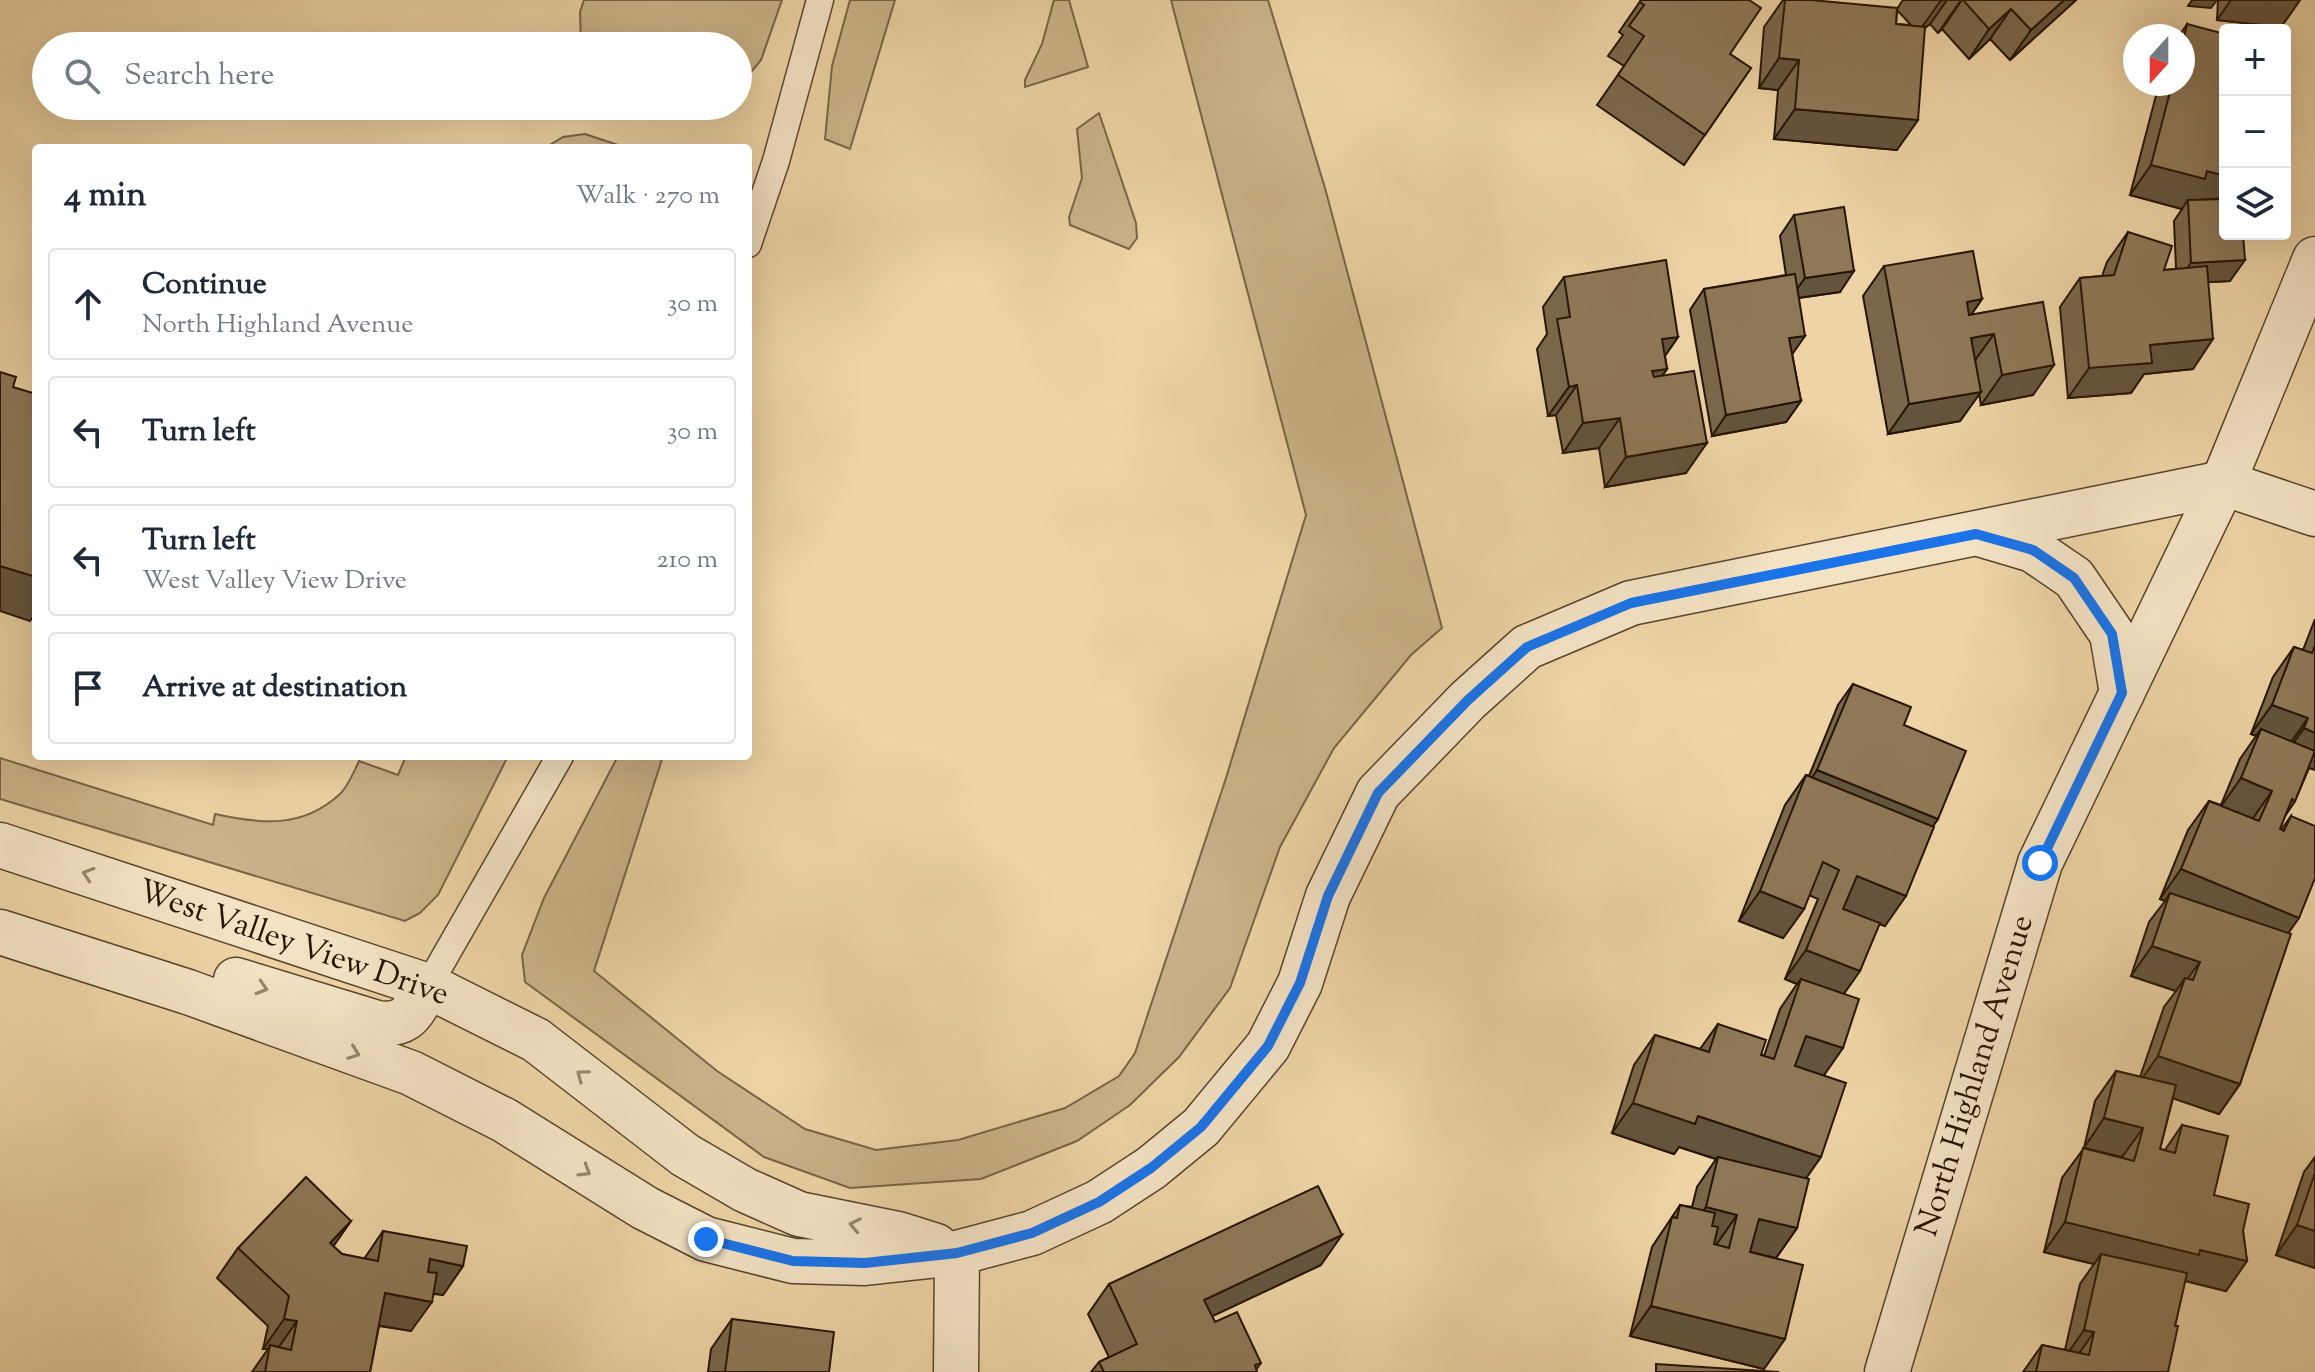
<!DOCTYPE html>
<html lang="en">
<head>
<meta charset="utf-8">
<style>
  :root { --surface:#fff; --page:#f2f2f3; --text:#1f2937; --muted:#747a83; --line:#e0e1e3 }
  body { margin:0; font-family:"Sorts Mill Goudy",serif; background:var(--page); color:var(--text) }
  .controls { position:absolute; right:24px; top:24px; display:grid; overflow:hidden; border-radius:8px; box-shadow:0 8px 32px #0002 }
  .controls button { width:72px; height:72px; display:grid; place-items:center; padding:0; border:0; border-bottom:2px solid var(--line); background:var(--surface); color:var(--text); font:40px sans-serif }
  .compass { position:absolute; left:2123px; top:24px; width:72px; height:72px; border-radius:50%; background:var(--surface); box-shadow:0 8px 32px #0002; rotate:201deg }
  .stop { position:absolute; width:24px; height:24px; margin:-18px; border:6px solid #1a73e8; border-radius:50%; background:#fff }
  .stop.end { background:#1a73e8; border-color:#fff; box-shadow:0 2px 8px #0008 }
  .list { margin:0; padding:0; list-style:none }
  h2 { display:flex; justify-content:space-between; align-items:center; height:104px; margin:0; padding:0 32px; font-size:34px }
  h2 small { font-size:26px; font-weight:400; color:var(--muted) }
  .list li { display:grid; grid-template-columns:52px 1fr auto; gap:24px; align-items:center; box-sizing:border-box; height:112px; margin:0 16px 16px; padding:0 16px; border:2px solid var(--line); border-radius:8px }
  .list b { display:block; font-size:30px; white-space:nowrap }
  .list p { margin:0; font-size:26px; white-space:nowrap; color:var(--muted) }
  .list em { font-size:26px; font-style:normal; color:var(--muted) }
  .icon { flex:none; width:44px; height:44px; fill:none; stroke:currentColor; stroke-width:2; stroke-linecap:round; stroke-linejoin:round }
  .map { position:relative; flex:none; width:2315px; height:1372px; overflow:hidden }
  .search { position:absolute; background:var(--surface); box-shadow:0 8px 32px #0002; left:32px; top:32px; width:720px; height:88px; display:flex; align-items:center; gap:20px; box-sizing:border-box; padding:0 28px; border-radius:44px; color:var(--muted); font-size:30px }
  .panel { position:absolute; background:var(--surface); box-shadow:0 8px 32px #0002; left:32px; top:144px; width:720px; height:616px; border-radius:8px }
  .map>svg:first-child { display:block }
  .green { fill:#cbb389; stroke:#796446; stroke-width:2 }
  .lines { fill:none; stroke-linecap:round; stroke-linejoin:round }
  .service-casing { stroke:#58442c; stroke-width:29 }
  .minor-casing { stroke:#58442c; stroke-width:47 }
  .tertiary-casing { stroke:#58442c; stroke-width:47 }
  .service { stroke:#f3e2c4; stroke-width:26 }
  .minor { stroke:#f3e2c4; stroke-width:44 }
  .tertiary { stroke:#f3e2c4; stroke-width:44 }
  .wall { fill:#7a674b; stroke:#271503; stroke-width:2; fill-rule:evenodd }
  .shaded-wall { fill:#63543d; stroke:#271503; stroke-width:2 }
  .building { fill:#8e7857; stroke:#271503; stroke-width:2 }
  .oneway { stroke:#97866d }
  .route { stroke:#1a73e8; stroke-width:10 }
  .labels { text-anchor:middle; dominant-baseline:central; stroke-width:8; stroke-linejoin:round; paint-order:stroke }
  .street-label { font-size:32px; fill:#271503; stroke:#f3e2c4 }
</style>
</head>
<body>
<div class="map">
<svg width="2315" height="1372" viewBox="0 0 2315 1372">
  <rect width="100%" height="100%" fill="#edd3a5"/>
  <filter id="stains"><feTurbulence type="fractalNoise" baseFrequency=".0025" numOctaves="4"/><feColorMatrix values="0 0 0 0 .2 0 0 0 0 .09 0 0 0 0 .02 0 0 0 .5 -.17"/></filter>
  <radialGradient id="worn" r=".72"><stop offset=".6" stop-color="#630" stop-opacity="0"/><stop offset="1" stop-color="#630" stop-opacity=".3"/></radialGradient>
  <!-- green -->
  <path class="green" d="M584,0H782L761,60L738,88V46H584L581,43L580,12Z
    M850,0H895L850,149L825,139L832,66Z
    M1054,0H1069L1088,67L1025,87V80L1042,44Z
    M1171,0H1268L1325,188L1442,628L1411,655L1334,748L1280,847L1230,988L1179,1057L1130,1105L1077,1141L981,1179L850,1188L764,1157L525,982L522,955L544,898L618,756H663L594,971L717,1071L805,1129L876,1150L958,1140L1065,1108L1119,1076L1135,1053L1226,778L1306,515Z
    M1099,113L1136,223L1137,238L1129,249L1070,225L1069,217L1082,178L1077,129Z
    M585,134L627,148H545L563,137Z
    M406,756H508L438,895L420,913L405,921L0,799V758L213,825L215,814C261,824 302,829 340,794C348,786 354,772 359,761L398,775Z"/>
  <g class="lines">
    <defs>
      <path id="service" d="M748,244L776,161L820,0
        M428,986L560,756"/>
      <path id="minor" d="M2223,483L2315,514
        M956,1372L957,1253
        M1887,1372L2040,863L2223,483L2315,259"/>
      <path id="tertiary" d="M1979,534L2033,550L2074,578L2112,634L2122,693
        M0,845L428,986L536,1040L685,1155L745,1190L799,1214L898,1234L936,1246
        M0,932L188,992L411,1073L504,1120L645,1208L706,1239L793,1261L865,1263L957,1253L1032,1233L1099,1202L1151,1168L1201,1127L1268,1046L1300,983L1328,896L1378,793L1468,700L1527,647L1631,603L2223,483
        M236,980L377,1023C410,1027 412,1011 428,986"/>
    </defs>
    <!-- service casing -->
    <use href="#service" class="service-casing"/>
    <!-- minor casing -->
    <use href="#minor" class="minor-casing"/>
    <!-- tertiary casing -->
    <use href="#tertiary" class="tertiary-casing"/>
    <!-- service -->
    <use href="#service" class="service"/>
    <!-- minor -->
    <use href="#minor" class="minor"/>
    <!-- tertiary -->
    <use href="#tertiary" class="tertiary"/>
  </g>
  <!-- wall -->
  <path class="wall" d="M1641,0L1730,54L1751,68L1684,165L1597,105L1624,66L1608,56L1623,35L1619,32Z
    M1783,0L1897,9L1903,0H2076L2010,60L1990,39L1969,59L1942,29L1938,33L1930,24L1925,28L1897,150L1774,139L1778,90L1759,88L1764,27ZM1897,10L1911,25L1896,24Z
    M2218,0H2300L2281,27L2217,20Z
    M2187,24L2225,234L2230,281L2208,282L2193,369L2144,374L2131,393L2068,398L2060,307L2080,278L2102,276L2107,262L2128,232L2164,270L2176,269L2174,221L2182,209L2130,195L2159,84H2183V36H2179Z
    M1794,215L1840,292L1799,298L1792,354L1801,401L1786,422L1712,436L1690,310L1704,289L1786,275L1780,236Z
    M1884,266L1982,299L1971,315L2043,302L2033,395L1981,405L1979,394L1960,421L1888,434L1863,296Z
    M1564,277L1678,337L1665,356L1667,369L1662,376L1686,473L1605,487L1599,448L1563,453L1556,415L1548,416L1537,349L1547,334L1543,307Z
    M2315,619V770L2309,768L2295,801L2285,816L2280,829L2281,830L2291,816L2288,933L2240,1084L2219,1114L2173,1098L2160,1149L2165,1150L2182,1125L2214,1195L2243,1231L2247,1261L2226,1291L2185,1281L2175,1326L2168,1372H2023L2042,1345L2065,1350L2080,1284L2094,1264L2044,1252L2062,1178L2084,1148L2095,1101L2116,1071L2140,1077L2164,1007L2176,991L2131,976L2149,922L2165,901L2160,899L2188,830L2209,801L2221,805L2240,759L2256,736L2251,734L2273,677L2294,647L2303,650Z
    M1853,684L1904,725L1938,819L1933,826L1885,926L1879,924L1844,994L1824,1076L1797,1228L1776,1258L1764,1369L1630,1336L1652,1247L1680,1205L1692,1207L1697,1187L1716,1159L1679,1147L1674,1154L1612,1133L1634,1065L1655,1035L1700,1049L1718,1024L1764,1056L1780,1009L1797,984L1785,979L1818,899L1809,895L1804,909L1783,938L1739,921L1785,805L1806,775L1809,776L1838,705Z
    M2315,1157V1268L2276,1255L2304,1172Z
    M351,1221L333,1246L342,1254L364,1259L383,1231L463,1266L443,1295L433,1294L411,1331L379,1326L370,1372H252L268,1349H263L268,1326L217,1278L238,1248Z
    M1321,1265L1212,1316L1215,1322L1261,1363L1256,1370L1257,1372H1091L1099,1362L1109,1357L1088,1314L1109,1284Z
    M732,1319L829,1372H708L711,1349Z"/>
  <!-- shaded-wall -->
  <path class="shaded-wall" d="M1943,0H1947L1930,24L1918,33L1939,3Z
    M1962,0L1942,29L1938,33L1959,3Z
    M2064,0H2076L2010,60L2031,30Z
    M2192,0H2217L2211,8L2188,6Z
    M2231,0H2300L2281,27L2217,20Z
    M2011,9L1990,39L1969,59L1989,29Z
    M1779,58L1799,60L1778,90L1759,88Z
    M1795,109L1918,120L1897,150L1774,139Z
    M2151,165L2207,171L2225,176V198L2187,201L2182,209L2130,195Z
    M2245,260L2230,281L2176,284L2191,263Z
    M1854,271L1840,292L1790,299L1805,278Z
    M1982,299L1961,329L1967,302Z
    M1994,334L1973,363L1971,338Z
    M1805,336L1791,356L1789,338Z
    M1678,337L1657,367L1662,339Z
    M2213,339L2193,369L2144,374L2131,393L2068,398L2089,368L2150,345Z
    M2054,365L2033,395L1981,405L2002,375Z
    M1667,369L1646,399L1652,371Z
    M1577,385L1556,415L1548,416L1569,387Z
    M1981,392L1960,421L1888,434L1909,404Z
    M1801,401L1786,422L1712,436L1726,415Z
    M1620,418L1599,448L1563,453L1583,423Z
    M1707,443L1686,473L1605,487L1626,457Z
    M0,566L36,577V612L30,621L0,611Z
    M2272,705L2308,718L2287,748L2261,729L2256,736L2251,734Z
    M2304,728L2315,733V770L2283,758Z
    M1817,770L1938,819L1923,840L1803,791Z
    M2241,778L2272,791L2251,821L2220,808Z
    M2292,799L2295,801L2275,831Z
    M2181,869L2299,918L2278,948L2170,893L2165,901L2160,899Z
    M1857,876L1906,896L1885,926L1836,906Z
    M1760,891L1804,909L1783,938L1739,921Z
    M2152,946L2200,962L2182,986L2185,978L2176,991L2131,976Z
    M1806,950L1860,971L1839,1001L1801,979L1797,984L1785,979Z
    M1806,1036L1843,1048L1822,1078L1785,1066Z
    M2158,1056L2240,1084L2219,1114L2137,1086Z
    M1633,1103L1698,1116L1821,1157L1800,1187L1718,1157L1716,1159L1679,1147L1674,1154L1612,1133Z
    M2104,1118L2143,1128L2122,1157L2084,1148Z
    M1706,1207L1737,1215L1716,1245L1685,1237Z
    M1759,1219L1797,1228L1776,1258L1738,1249Z
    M351,1221L330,1251V1243Z
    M2065,1222L2200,1250L2247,1261L2226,1291L2182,1280L2101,1254L2094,1264L2044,1252Z
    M2297,1225L2315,1231V1268L2276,1255Z
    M1342,1235L1321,1265L1183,1330L1204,1300Z
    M430,1259L463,1266L443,1295L409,1289Z
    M385,1293L432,1302L411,1331L364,1323Z
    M1651,1306L1785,1339L1764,1369L1630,1336Z
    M284,1319L297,1321L276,1351L270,1345L268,1349H263Z
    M2084,1330L2094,1332L2073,1362L2063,1360Z"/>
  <!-- building -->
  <path class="building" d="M1641,0H1749L1761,8L1730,54L1751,68L1705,135L1618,75L1644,36L1629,26L1644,5L1640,2Z
    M1785,0H1811L1897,8L1896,24L1925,27L1918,120L1795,109L1799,60L1779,58Z
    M1963,0H2064L2031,30L2011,9L1989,29Z
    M2187,24L2225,34V176L2207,171L2205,179L2151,165L2172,84H2183V41Z
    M2225,199V234H2243L2245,260L2191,263L2188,200Z
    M1844,207L1854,271L1805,278L1794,215Z
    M2128,232L2172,246L2164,270L2207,266L2213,339L2150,345L2152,363L2089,368L2080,278L2114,275Z
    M1973,251L1982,299L1967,302L1969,315L2043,302L2054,365L2002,375L1994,334L1971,338L1981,392L1909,404L1884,266Z
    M1666,260L1678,337L1662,339L1667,369L1652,371L1654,377L1694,371L1707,443L1626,457L1620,418L1583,423L1577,385L1569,387L1557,319L1570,317L1564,277Z
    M1795,274L1805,336L1789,338L1801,401L1726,415L1704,289Z
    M0,372L16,377L13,387L36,394V577L0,566Z
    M2315,645V733L2304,728L2308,718L2272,705L2294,647L2312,653Z
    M1853,684L1911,707L1904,725L1966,751L1938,819L1817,770Z
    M2261,729L2315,751L2295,801L2292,799L2280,829L2284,831L2291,816L2315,826V878L2299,918L2181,869L2209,801L2259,821L2272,791L2241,778Z
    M1806,775L1934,827L1906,896L1857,876L1843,909L1880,923L1860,971L1806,950L1839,870L1823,862L1804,909L1760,891Z
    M2170,893L2291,934L2240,1084L2158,1056L2185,978L2193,980L2200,962L2152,946Z
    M1801,979L1859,999L1843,1048L1806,1036L1795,1066L1846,1083L1821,1157L1698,1116L1695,1124L1633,1103L1655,1035L1709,1052L1718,1024L1766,1040L1761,1055L1774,1059Z
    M2116,1071L2176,1085L2160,1149L2175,1153L2182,1125L2228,1136L2214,1195L2249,1204L2243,1231L2247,1261L2200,1250L2199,1255L2065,1222L2083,1148L2134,1161L2143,1128L2104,1118Z
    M1718,1157L1809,1179L1797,1228L1759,1219L1750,1252L1803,1265L1785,1339L1651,1306L1672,1217L1677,1218L1680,1205L1715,1213L1712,1226L1718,1227L1714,1244L1729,1248L1737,1215L1706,1207Z
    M2315,1173V1231L2297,1225Z
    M306,1177L351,1221L330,1243L342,1254L378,1261L383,1231L467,1246L463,1266L430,1259L428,1272L437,1273L432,1302L385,1293L370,1372H265L270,1345L291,1350L297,1321L284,1319L289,1296L238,1248Z
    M1318,1186L1342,1235L1204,1300L1215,1322L1237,1312L1261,1363L1255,1365L1257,1372H1104L1099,1362L1137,1344L1109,1284Z
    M2101,1254L2187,1273L2175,1326H2178L2168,1372H2036L2042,1345L2089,1355L2094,1332L2084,1330Z
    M732,1319L834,1332L829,1372H725Z
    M1656,1364L1779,1372H1656Z"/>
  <!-- one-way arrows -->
  <defs><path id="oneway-chevron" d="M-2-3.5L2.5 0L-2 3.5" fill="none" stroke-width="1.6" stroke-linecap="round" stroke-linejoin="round" transform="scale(2)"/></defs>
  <g class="oneway">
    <use href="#oneway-chevron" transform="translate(88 874) rotate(-162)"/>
    <use href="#oneway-chevron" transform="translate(262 988) rotate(17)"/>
    <use href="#oneway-chevron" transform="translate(354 1053) rotate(20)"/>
    <use href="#oneway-chevron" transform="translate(582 1075) rotate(-143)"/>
    <use href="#oneway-chevron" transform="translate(585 1171) rotate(32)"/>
    <use href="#oneway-chevron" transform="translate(855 1225) rotate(-169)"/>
  </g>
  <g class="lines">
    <!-- route -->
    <path class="route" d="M706,1239L793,1261L865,1263L957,1253L1032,1233L1099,1202L1151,1168L1201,1127L1268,1046L1300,983L1328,896L1378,793L1468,700L1527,647L1631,603L1976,534L2033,550L2074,578L2112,634L2122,693L2040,863"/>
  </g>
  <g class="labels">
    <!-- street labels -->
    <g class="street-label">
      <text transform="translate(293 944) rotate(19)">West Valley View Drive</text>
      <text transform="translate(1976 1076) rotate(-73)">North Highland Avenue</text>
    </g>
  </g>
  <rect width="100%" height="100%" filter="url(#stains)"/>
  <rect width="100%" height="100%" fill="url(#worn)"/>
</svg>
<div class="controls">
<button>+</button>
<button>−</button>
<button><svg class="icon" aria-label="layers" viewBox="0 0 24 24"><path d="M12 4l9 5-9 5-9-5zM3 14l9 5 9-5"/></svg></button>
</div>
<svg class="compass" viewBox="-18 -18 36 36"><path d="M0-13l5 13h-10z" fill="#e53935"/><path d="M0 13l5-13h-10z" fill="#747a83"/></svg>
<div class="stop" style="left:2040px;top:863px"></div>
<div class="stop end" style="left:706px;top:1239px"></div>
<div class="search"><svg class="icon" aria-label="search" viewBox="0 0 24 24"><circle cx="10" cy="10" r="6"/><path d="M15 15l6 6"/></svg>Search here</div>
<section class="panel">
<h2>4 min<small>Walk · 270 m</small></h2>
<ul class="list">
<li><svg class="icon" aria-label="ahead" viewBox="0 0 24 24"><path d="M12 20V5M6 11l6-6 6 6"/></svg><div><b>Continue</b><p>North Highland Avenue</p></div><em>30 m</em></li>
<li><svg class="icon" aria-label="left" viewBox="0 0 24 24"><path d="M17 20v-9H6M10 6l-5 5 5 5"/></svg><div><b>Turn left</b></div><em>30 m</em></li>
<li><svg class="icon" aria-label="left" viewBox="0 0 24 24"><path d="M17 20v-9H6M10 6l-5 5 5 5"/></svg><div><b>Turn left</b><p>West Valley View Drive</p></div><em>210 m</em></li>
<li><svg class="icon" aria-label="arrive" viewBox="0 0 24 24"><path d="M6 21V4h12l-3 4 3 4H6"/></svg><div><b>Arrive at destination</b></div></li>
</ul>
</section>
</div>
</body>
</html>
